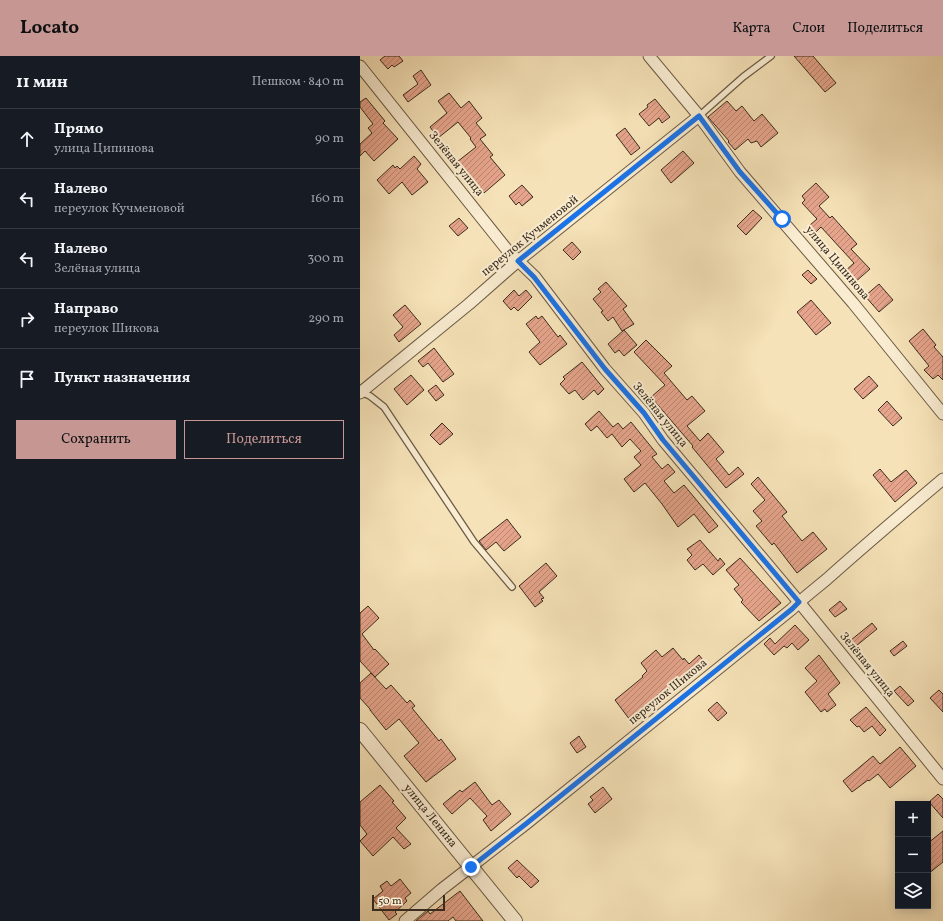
<!DOCTYPE html>
<html lang="ru">
<head>
<meta charset="utf-8">
<style>
  :root { --surface:#171b24; --page:#20242c; --text:#f1f3f6; --muted:#9ea1a6; --line:#363941; --accent:#c59692 }
  body { margin:0; font-family:Vollkorn,serif; background:var(--page); color:var(--text) }
  .controls { position:absolute; right:12px; bottom:12px; display:grid; overflow:hidden; border-radius:0px; box-shadow:0 2px 10px #0003 }
  .controls button { width:36px; height:36px; display:grid; place-items:center; padding:0; border:0; border-bottom:1px solid var(--line); background:var(--surface); color:var(--text); font:20px sans-serif }
  .scale { position:absolute; left:12px; bottom:10px; width:73px; box-sizing:border-box; padding-left:4px; border:2px solid #3b2c1d; border-top:0; font-size:11px; line-height:14px; white-space:nowrap; color:#3b2c1d; -webkit-text-stroke:3px #f9ecd1; paint-order:stroke }
  .stop { position:absolute; width:12px; height:12px; margin:-9px; border:3px solid #1a73e8; border-radius:50%; background:#fff }
  .stop.end { background:#1a73e8; border-color:#fff; box-shadow:0 1px 4px #0008 }
  .list { margin:0; padding:0; list-style:none }
  h2 { display:flex; justify-content:space-between; align-items:center; height:52px; margin:0; padding:0 16px; font-size:17px }
  h2 small { font-size:13px; font-weight:400; color:var(--muted) }
  .list li { display:grid; grid-template-columns:26px 1fr auto; gap:12px; align-items:center; box-sizing:border-box; height:60px; padding:0 16px; border-top:1px solid var(--line) }
  .list b { display:block; font-size:15px; white-space:nowrap }
  .list p { margin:0; font-size:13px; white-space:nowrap; color:var(--muted) }
  .list em { font-size:13px; font-style:normal; color:var(--muted) }
  .actions { display:flex; gap:8px; padding:12px 16px }
  .actions a { flex:1; padding:9px 0; border:1px solid var(--accent); border-radius:0px; text-align:center; font-size:14px; color:var(--accent) }
  .actions .main { background:var(--accent); color:#111 }
  .icon { flex:none; width:22px; height:22px; fill:none; stroke:currentColor; stroke-width:2; stroke-linecap:round; stroke-linejoin:round }
  .map { position:relative; flex:none; width:583px; height:865px; overflow:hidden }
  header { display:flex; align-items:center; gap:24px; box-sizing:border-box; height:56px; padding:0 20px; background:var(--accent); color:#111 }
  header strong { font-size:19px }
  nav { display:flex; gap:22px; margin-inline-start:auto; font-size:14px }
  main { display:flex }
  aside { flex:1; background:var(--surface) }
  .map>svg:first-child { display:block }
  .building { fill:url(#building-hatch); stroke:#3b2c1d }
  .lines { fill:none; stroke-linecap:round; stroke-linejoin:round }
  .service-casing { stroke:#6a5a44; stroke-width:8 }
  .minor-casing { stroke:#6a5a44; stroke-width:13 }
  .tertiary-casing { stroke:#6a5a44; stroke-width:16 }
  .service { stroke:#f9ecd1; stroke-width:5.5 }
  .minor { stroke:#f9ecd1; stroke-width:11 }
  .tertiary { stroke:#f9ecd1; stroke-width:14 }
  .route { stroke:#1a73e8; stroke-width:5 }
  .labels { text-anchor:middle; dominant-baseline:central; stroke-width:4; stroke-linejoin:round; paint-order:stroke }
  .street-label { font-size:12px; fill:#3b2c1d; stroke:#f9ecd1 }
</style>
</head>
<body>
<header>
<strong>Locato</strong>
<nav><a>Карта</a><a>Слои</a><a>Поделиться</a></nav>
</header>
<main>
<aside>
<h2>11 мин<small>Пешком · 840 m</small></h2>
<ul class="list">
<li><svg class="icon" aria-label="ahead" viewBox="0 0 24 24"><path d="M12 20V5M6 11l6-6 6 6"/></svg><div><b>Прямо</b><p>улица Ципинова</p></div><em>90 m</em></li>
<li><svg class="icon" aria-label="left" viewBox="0 0 24 24"><path d="M17 20v-9H6M10 6l-5 5 5 5"/></svg><div><b>Налево</b><p>переулок Кучменовой</p></div><em>160 m</em></li>
<li><svg class="icon" aria-label="left" viewBox="0 0 24 24"><path d="M17 20v-9H6M10 6l-5 5 5 5"/></svg><div><b>Налево</b><p>Зелёная улица</p></div><em>300 m</em></li>
<li><svg class="icon" aria-label="right" viewBox="0 0 24 24"><path d="M7 20v-9h11M14 6l5 5-5 5"/></svg><div><b>Направо</b><p>переулок Шикова</p></div><em>290 m</em></li>
<li><svg class="icon" aria-label="arrive" viewBox="0 0 24 24"><path d="M6 21V4h12l-3 4 3 4H6"/></svg><div><b>Пункт назначения</b></div></li>
</ul>
<div class="actions"><a class="main">Сохранить</a><a>Поделиться</a></div>
</aside>
<div class="map">
<svg width="583" height="865" viewBox="0 0 583 865">
  <defs>
    <pattern id="building-hatch" width="6" height="6" patternUnits="userSpaceOnUse"><rect width="6" height="6" fill="#e5a48b"/><path d="M-1 1l2-2M0 6l6-6M5 7l2-2" fill="none" stroke="#bb8671"/></pattern>
  </defs>
  <rect width="100%" height="100%" fill="#f6e2b8"/>
  <filter id="stains"><feTurbulence type="fractalNoise" baseFrequency=".005" numOctaves="4"/><feColorMatrix values="0 0 0 0 .2 0 0 0 0 .09 0 0 0 0 .02 0 0 0 .5 -.17"/></filter>
  <radialGradient id="worn" r=".72"><stop offset=".6" stop-color="#630" stop-opacity="0"/><stop offset="1" stop-color="#630" stop-opacity=".3"/></radialGradient>
  <!-- building -->
  <path class="building" d="M25,0H39L43,5L34,11L32,9L28,13L20,4Z
    M434,0H453L476,27L465,36Z
    M61,14L71,29L48,46L43,39L58,28L53,20Z
    M89,37L101,52L109,45L122,62L116,67L126,79L120,83L133,99L130,101L145,119L124,137L97,106L116,91L110,83L111,82L98,66L78,82L70,71L87,57L78,45Z
    M6,42L25,65L23,67L38,83L14,105L5,95L0,100V88L12,77L8,72L13,68L0,51V46Z
    M295,43L310,61L302,67L299,62L289,70L279,58L288,51L287,49Z
    M367,45L376,55L382,50L394,65L402,58L418,77L401,91L397,85L391,87L388,83L375,94L368,86L369,85L348,61Z
    M265,72L280,92L271,99L256,79Z
    M323,95L334,107L311,127L301,114Z
    M54,100L61,108L57,113L68,126L52,139L42,126L29,138L17,124L33,109L35,112L37,110L40,113Z
    M456,127L469,141L459,150L470,162L472,160L497,188L491,193L510,213L494,227L484,216L494,207L461,171L456,176L450,169L457,163L442,147L445,144L442,140Z
    M162,129L173,141L162,150L159,146L156,149L149,140Z
    M393,154L402,162L386,179L377,170Z
    M99,162L108,172L98,180L89,170Z
    M212,186L221,196L213,204L203,194Z
    M448,214L457,223L451,228L442,219Z
    M246,226L267,250L263,253L274,268L262,275L253,261L248,265L241,256L243,255L233,243L241,236L238,233Z
    M519,228L533,244L519,256L505,240Z
    M154,234L159,240L166,234L172,241L158,255L154,251L151,254L143,245Z
    M451,244L471,267L456,279L437,256Z
    M45,249L61,268L39,286L34,279L43,271L33,259Z
    M176,260L178,263L182,260L198,281L200,279L207,288L180,309L169,296L180,286L166,268Z
    M563,273L576,289L574,291L583,301V324L578,319L573,323L564,314L569,310L549,285Z
    M264,274L277,289L264,300L259,294L255,297L248,288Z
    M286,284L312,310L304,317L327,344L332,340L345,355L327,370L340,385L348,377L364,396L356,403L369,419L378,411L384,418L366,432L332,391L333,390L291,341L305,329L274,296Z
    M74,292L94,318L83,326L68,307L63,311L58,305Z
    M222,306L244,333L238,339L234,334L223,344L215,334L209,338L200,328L205,323L203,321Z
    M51,319L64,334L47,349L34,333Z
    M509,320L518,330L503,343L494,333Z
    M76,329L84,339L76,345L68,335Z
    M527,345L542,362L533,370L518,354Z
    M239,355L253,371L258,367L263,373L271,366L297,398L292,401L302,413L308,408L315,416L304,425L314,437L324,429L358,470L349,477L334,458L318,471L302,448L285,427L274,436L264,423L281,409L274,401L281,395L270,383L262,391L252,378L247,382L237,370L231,375L225,368Z
    M82,367L93,378L80,389L70,379Z
    M520,413L531,426L546,414L557,427L535,446L513,419Z
    M398,421L427,456L422,460L442,485L453,476L467,493L437,517L414,487L412,489L396,470L402,465L393,455L405,444L391,428Z
    M147,463L161,481L144,495L136,486L126,494L119,485Z
    M340,484L358,505L360,502L365,508L353,519L343,508L335,514L327,504L332,499L327,493Z
    M380,502L421,547L399,565L381,546L383,544L374,533L379,529L366,514Z
    M186,507L197,520L179,536L184,542L181,543L183,545L175,551L159,530Z
    M480,545L487,553L475,561L469,554Z
    M8,550L19,562L2,578L14,594L15,593L29,608L15,621L0,605V557Z
    M512,567L517,573L496,590L491,584Z
    M435,569L449,584L438,594L432,587L427,592L424,590L414,599L404,588L410,582L415,588Z
    M543,585L547,590L534,600L530,595Z
    M313,592L323,604L324,602L329,608L339,599L347,609L340,615L337,611L317,626L298,642L301,646L273,668L255,644L283,621L282,620L287,615L281,607L296,594L302,601Z
    M459,599L480,627L468,638L476,649L467,656L465,653L461,656L445,636L457,625L445,612Z
    M11,617L26,633L31,629L47,647L50,644L55,650L52,652L79,685L81,683L96,703L66,726L44,700L59,687L39,663L26,674L10,654V653L0,642V627Z
    M540,630L554,645L548,650L534,635Z
    M579,634L583,638V656L570,642Z
    M357,646L367,657L358,665L348,654Z
    M506,651L526,674L520,680L512,670L504,676L499,670L497,671L490,664Z
    M219,680L226,691L217,697L210,687Z
    M540,691L556,710L530,732L518,718L509,725L508,724L492,736L483,725L513,700L520,708Z
    M115,726L132,749L139,744L151,758L131,775L123,764L127,760L110,742L92,758L83,748L100,734L102,736Z
    M20,729L34,745L32,746L46,762L36,772L51,788L44,793L33,781L13,800L0,785L7,778L0,769V746Z
    M243,731L252,743L235,757L228,748L233,744L230,741Z
    M578,738L583,743V762L569,746Z
    M583,775V806L568,818V787Z
    M157,804L179,825L171,832L159,820L157,822L148,812Z
    M40,823L51,837L45,842L47,845L35,856L37,858L29,864L13,843L23,835L20,830L27,825L31,830Z
    M100,835L123,865H96L93,861L88,865H56L68,855L70,858Z"/>
  <g class="lines">
    <defs>
      <path id="service" d="M339,60L383,21L411,0
        M1,336L10,340L24,351L114,486L152,531"/>
      <path id="minor" d="M289,0L339,60L380,116L493,247L583,358
        M0,10L148,195L175,221L245,313L284,357L303,384L439,546L583,723
        M0,337L109,248L158,205L339,60
        M45,865L82,833L167,767L432,553C443,542 455,533 467,523C505,489 544,456 583,423"/>
      <path id="tertiary" d="M0,674L155,865"/>
    </defs>
    <!-- service casing -->
    <use href="#service" class="service-casing"/>
    <!-- minor casing -->
    <use href="#minor" class="minor-casing"/>
    <!-- tertiary casing -->
    <use href="#tertiary" class="tertiary-casing"/>
    <!-- service -->
    <use href="#service" class="service"/>
    <!-- minor -->
    <use href="#minor" class="minor"/>
    <!-- tertiary -->
    <use href="#tertiary" class="tertiary"/>
  </g>
  <g class="lines">
    <!-- route -->
    <path class="route" d="M111,811L167,767L432,553L439,546L303,384L284,357L245,313L174,221L158,205L339,60L380,116L422,163"/>
  </g>
  <g class="labels">
    <!-- street labels -->
    <g class="street-label">
      <text transform="translate(96 108) rotate(51)">Зелёная улица</text>
      <text transform="translate(170 180) rotate(-39)">переулок Кучменовой</text>
      <text transform="translate(477 207) rotate(50)">улица Ципинова</text>
      <text transform="translate(300 359) rotate(51)">Зелёная улица</text>
      <text transform="translate(507 609) rotate(51)">Зелёная улица</text>
      <text transform="translate(308 636) rotate(-39)">переулок Шикова</text>
      <text transform="translate(70 760) rotate(51)">улица Ленина</text>
    </g>
  </g>
  <rect width="100%" height="100%" filter="url(#stains)"/>
  <rect width="100%" height="100%" fill="url(#worn)"/>
</svg>
<div class="controls">
<button>+</button>
<button>−</button>
<button><svg class="icon" aria-label="layers" viewBox="0 0 24 24"><path d="M12 4l9 5-9 5-9-5zM3 14l9 5 9-5"/></svg></button>
</div>
<div class="scale">50 m</div>
<div class="stop" style="left:422px;top:163px"></div>
<div class="stop end" style="left:111px;top:811px"></div>
</div>
</main>
</body>
</html>
